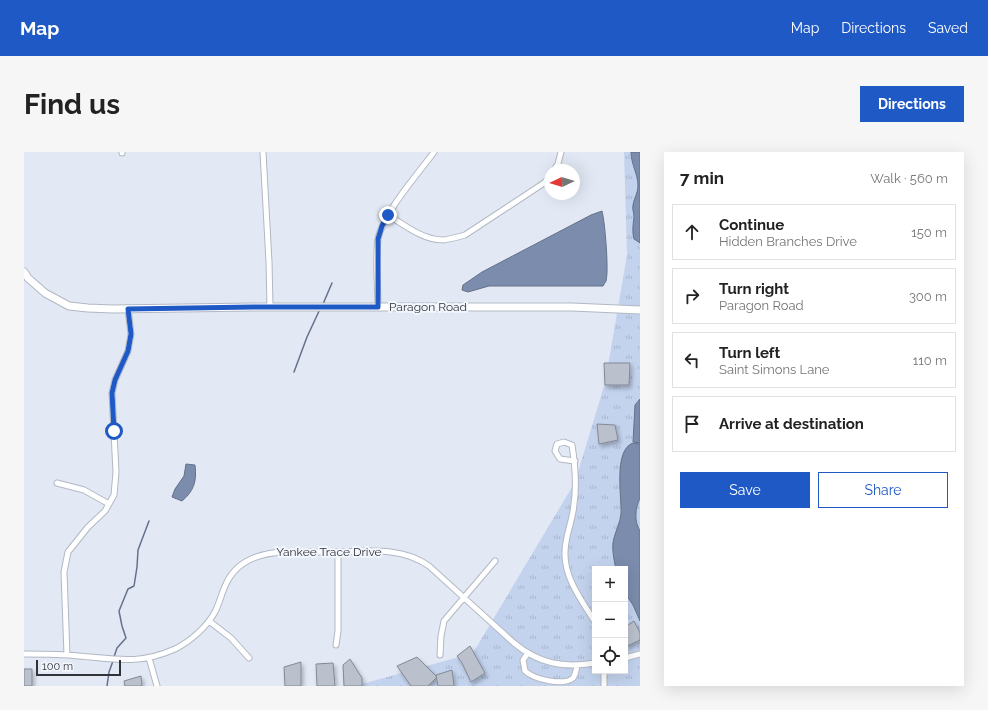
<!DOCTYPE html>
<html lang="en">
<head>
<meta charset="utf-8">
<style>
  :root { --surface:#fff; --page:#f6f6f6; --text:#222; --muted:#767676; --line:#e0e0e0; --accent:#1f59c5 }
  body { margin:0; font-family:Raleway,sans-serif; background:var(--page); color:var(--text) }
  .controls { position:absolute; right:12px; bottom:12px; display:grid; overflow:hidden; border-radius:0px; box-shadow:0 4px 16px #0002 }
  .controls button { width:36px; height:36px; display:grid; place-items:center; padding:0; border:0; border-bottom:1px solid var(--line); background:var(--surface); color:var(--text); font:20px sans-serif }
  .compass { position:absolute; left:520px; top:12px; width:36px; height:36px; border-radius:50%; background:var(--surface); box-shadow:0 4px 16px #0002; rotate:266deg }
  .scale { position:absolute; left:12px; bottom:10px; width:85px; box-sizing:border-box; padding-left:4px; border:2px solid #303237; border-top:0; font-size:11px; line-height:14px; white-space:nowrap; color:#303237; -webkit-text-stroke:3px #f2f6fd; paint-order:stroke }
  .stop { position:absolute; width:12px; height:12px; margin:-9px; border:3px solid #1f59c5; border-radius:50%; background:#fff }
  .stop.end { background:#1f59c5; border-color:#fff; box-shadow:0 1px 4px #0008 }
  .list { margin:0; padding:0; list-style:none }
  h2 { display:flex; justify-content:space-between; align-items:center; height:52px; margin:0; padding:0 16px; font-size:17px }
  h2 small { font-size:13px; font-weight:400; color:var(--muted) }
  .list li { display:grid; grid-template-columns:26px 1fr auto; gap:12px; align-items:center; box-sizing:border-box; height:56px; margin:0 8px 8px; padding:0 8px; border:1px solid var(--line); border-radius:0px }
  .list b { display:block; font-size:15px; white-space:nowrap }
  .list p { margin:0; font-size:13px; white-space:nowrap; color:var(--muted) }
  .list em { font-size:13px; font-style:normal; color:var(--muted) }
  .actions { display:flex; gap:8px; padding:12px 16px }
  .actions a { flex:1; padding:9px 0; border:1px solid var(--accent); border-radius:0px; text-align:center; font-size:14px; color:var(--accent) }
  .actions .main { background:var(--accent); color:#fff }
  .icon { flex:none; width:22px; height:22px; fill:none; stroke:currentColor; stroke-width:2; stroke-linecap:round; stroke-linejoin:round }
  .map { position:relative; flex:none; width:616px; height:534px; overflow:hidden; border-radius:0px }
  header { display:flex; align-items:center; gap:24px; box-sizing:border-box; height:56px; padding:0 20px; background:var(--accent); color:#fff }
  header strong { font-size:19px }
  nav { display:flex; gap:22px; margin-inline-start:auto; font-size:14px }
  .intro { display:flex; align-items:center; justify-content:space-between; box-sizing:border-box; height:96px; padding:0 24px }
  h1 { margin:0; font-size:28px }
  .button { padding:10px 18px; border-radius:0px; background:var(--accent); color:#fff; font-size:14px; font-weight:700 }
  main { display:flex; gap:24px; padding:0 24px }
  aside { flex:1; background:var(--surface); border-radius:0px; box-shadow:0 4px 16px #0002 }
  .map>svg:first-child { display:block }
  .grass { fill:url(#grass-tufts); fill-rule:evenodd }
  .water { fill:#7b8cac; stroke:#647189 }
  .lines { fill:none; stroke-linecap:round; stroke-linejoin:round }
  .stream { stroke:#647189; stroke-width:1.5 }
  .building { fill:#bac1cc; stroke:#838994; filter:url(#shadow) }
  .street-casing { stroke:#b2b8c3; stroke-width:7 }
  .secondary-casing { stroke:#b2b8c3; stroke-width:9 }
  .street { stroke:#fff; stroke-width:5 }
  .secondary { stroke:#fff; stroke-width:7 }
  .route { stroke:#1f59c5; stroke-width:5 }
  .labels { text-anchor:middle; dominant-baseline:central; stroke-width:4; stroke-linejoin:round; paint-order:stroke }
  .street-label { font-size:12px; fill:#303237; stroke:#f2f6fd }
</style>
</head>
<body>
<header>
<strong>Map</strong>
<nav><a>Map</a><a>Directions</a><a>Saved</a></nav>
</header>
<div class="intro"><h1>Find us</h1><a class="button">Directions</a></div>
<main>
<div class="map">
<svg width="616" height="534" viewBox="0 0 616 534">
  <defs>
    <pattern id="grass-tufts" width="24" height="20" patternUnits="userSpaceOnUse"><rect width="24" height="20" fill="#c3d3ee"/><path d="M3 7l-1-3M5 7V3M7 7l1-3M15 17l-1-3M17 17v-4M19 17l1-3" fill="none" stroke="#a8b6cd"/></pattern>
    <filter id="shadow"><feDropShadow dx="2" dy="3" stdDeviation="2" flood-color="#0004"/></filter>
  </defs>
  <rect width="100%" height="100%" fill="#e2e9f5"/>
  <!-- grass -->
  <path class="grass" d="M600,0H616V534H331L449,501L551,330L581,231L603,103ZM571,417H601V519H571Z"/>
  <!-- water -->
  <path class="water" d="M607,0H616V91L610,87C608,79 609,73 610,65C610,61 608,57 609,53C610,46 614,41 614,34C614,22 607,12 607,0Z
    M578,59C581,70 585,119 582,129C581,131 580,132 579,134H465L444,140L438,138L439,133L458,120L567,63Z
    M616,247V291L609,290L611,253Z
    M609,291L616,292V346C611,357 610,369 616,379V469L609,453L601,441V417H592C590,408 587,395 590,386C592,378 596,371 597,362C598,346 589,298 609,291Z
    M162,312L171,313C173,329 170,339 158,349L148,345L151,337L160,324Z"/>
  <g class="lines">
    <!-- stream -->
    <path class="stream" d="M299,152L308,131
      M270,220L283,185L296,157
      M90,505L93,496L102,486L98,474L95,459L104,437L110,434L113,415L114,398L125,369
      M83,534L85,520L89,509"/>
  </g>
  <!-- building -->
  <path class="building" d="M580,211H606L605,233H581Z
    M573,272L591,273L594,288L575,292Z
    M610,469L616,481V488L601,495V475Z
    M446,494L461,521L447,530L438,511L433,504Z
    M393,505L413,525L404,534H387L373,514Z
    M326,507L338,526V534H320L319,513Z
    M277,510V534H261L260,515Z
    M309,511L311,534H293L292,512Z
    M0,517H8V534H0Z
    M428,518L430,534H414L412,523Z
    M117,524L118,534H101L100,529Z"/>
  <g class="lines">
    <defs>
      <path id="street" d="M98,0V1
        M239,0L245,110L246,155
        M530,18L534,12L537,0
        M364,63C380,73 399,88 419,88C426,87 434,85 441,83L520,31L526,25
        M354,155C354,133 351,109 354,87C359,61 394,22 410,0
        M551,309L536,307L531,299L533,292L540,290L548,293C551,312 553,332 550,352C549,368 541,384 541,400C540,426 558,449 571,470
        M33,331L60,338L85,352
        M185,469L207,486L225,506
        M312,493L314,479V400
        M504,501L499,508L501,519C511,528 540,534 549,526C552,522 552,518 553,514
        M0,502C18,502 37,502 55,504C92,507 115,513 151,497C167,489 184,474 192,458C196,449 198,440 202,432C213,408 236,401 260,400C278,400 297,400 315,400C346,399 378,395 405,414L490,491C515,512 539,516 571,511
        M43,503L40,420L44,400L64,375L81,359L90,343L92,320L88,241L91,228L104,199L107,182L104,157
        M416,503L417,484L420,469L471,409
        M125,506L133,534
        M601,506L616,502
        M580,534V519"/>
      <path id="secondary" d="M0,120L4,126L21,141L45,154L64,156L89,157L229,155H548L616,158"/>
    </defs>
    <!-- street casing -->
    <use href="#street" class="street-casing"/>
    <!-- secondary casing -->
    <use href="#secondary" class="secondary-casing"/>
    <!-- street -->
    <use href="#street" class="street"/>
    <!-- secondary -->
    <use href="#secondary" class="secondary"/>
  </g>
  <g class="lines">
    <!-- route -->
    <path class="route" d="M90,279L88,241L91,228L104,199L107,182L104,157L229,155H354V87L358,74L364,63"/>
  </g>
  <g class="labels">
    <!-- street labels -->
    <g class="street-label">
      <text x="404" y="155">Paragon Road</text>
      <text x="305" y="400">Yankee Trace Drive</text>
    </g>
  </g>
</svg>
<div class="controls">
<button>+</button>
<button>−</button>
<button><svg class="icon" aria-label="locate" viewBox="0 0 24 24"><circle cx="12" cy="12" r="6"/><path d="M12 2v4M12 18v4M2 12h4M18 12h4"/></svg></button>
</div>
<svg class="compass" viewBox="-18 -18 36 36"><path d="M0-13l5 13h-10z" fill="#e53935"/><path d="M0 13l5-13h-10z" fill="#767676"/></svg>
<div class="scale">100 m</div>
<div class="stop" style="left:90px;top:279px"></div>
<div class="stop end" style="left:364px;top:63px"></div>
</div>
<aside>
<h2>7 min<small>Walk · 560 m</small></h2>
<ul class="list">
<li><svg class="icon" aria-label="ahead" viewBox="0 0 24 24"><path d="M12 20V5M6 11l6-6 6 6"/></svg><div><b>Continue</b><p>Hidden Branches Drive</p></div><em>150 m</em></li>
<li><svg class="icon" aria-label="right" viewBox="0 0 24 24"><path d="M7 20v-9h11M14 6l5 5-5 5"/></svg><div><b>Turn right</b><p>Paragon Road</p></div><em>300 m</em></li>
<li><svg class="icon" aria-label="left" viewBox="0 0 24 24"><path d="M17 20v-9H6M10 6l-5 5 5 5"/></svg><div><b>Turn left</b><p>Saint Simons Lane</p></div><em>110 m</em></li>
<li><svg class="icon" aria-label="arrive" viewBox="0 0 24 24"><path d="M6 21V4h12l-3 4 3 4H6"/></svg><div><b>Arrive at destination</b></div></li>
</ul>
<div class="actions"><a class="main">Save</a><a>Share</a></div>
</aside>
</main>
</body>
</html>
